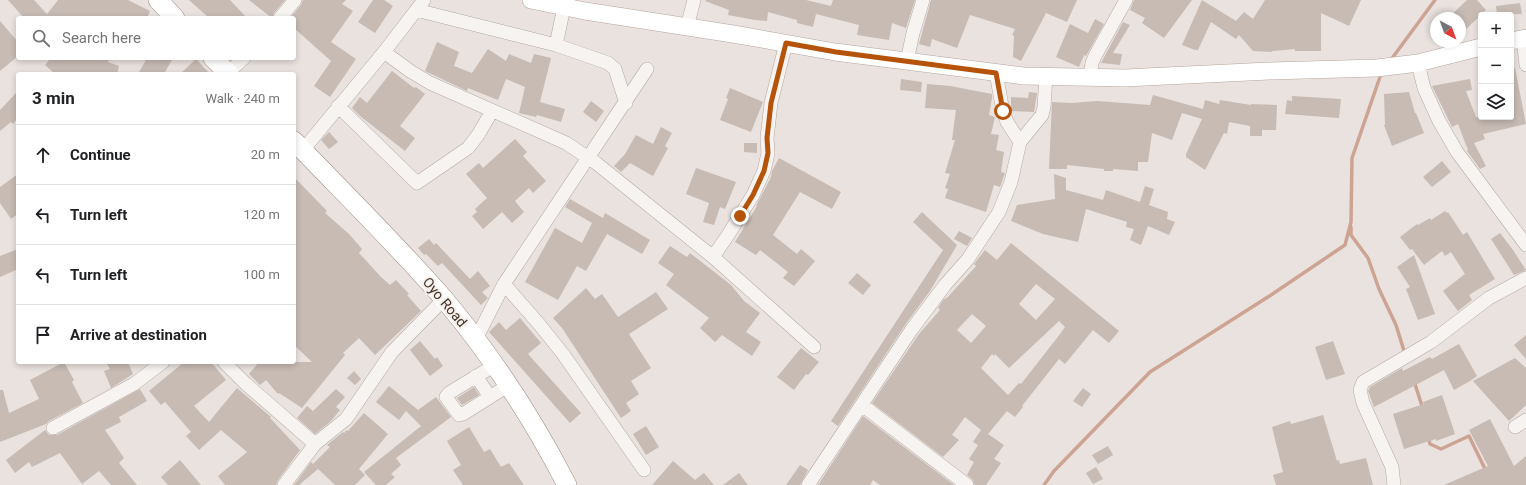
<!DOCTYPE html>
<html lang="en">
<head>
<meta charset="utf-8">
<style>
  :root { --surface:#fff; --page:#f6f6f6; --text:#202124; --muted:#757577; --line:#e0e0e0 }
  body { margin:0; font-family:Roboto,sans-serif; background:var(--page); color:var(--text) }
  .controls { position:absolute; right:12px; top:12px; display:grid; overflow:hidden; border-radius:4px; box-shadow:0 2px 6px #0003 }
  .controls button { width:36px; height:36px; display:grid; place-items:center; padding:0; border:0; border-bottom:1px solid var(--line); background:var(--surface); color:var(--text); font:20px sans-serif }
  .compass { position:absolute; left:1430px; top:12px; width:36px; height:36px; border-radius:50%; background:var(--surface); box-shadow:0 2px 6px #0003; rotate:139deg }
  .stop { position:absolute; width:12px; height:12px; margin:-9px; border:3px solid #b45309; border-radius:50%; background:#fff }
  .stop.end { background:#b45309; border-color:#fff; box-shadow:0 1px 4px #0008 }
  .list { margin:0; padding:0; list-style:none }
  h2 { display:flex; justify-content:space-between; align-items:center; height:52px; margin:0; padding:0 16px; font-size:17px }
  h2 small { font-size:13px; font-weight:400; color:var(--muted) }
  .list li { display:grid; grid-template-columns:26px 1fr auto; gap:12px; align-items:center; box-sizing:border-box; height:60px; padding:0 16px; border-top:1px solid var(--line) }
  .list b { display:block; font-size:15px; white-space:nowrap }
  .list em { font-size:13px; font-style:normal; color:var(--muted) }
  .icon { flex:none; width:22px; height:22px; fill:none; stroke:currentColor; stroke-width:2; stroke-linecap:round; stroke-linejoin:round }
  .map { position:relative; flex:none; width:1526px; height:485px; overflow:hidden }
  .search { position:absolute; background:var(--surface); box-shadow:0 2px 6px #0003; left:16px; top:16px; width:280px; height:44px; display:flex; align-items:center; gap:10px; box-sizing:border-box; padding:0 14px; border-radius:4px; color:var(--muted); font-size:15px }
  .panel { position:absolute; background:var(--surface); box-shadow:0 2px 6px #0003; left:16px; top:72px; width:280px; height:292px; border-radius:4px }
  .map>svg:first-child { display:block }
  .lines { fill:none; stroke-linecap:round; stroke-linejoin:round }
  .stream { stroke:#cda494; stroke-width:3.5 }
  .building { fill:#c7bbb4; fill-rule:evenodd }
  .minor-casing { stroke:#b4a9a3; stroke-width:14 }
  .major-casing { stroke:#b6a59c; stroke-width:18 }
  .highway-casing { stroke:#a18e83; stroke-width:20 }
  .minor { stroke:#f7f3f1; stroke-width:13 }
  .major { stroke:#fff; stroke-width:17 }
  .highway { stroke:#fff; stroke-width:19 }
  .route { stroke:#b45309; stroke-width:5 }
  .labels { text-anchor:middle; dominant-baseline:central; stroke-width:4; stroke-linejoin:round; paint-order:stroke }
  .street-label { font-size:14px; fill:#423025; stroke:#f6f0ed }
</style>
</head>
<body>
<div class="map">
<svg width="1526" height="485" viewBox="0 0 1526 485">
  <rect width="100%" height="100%" fill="#e9e2de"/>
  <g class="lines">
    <!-- stream -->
    <path class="stream" d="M1390,61L1435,0
      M1351,227V235L1368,258L1379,289L1396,325L1405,354
      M1414,381L1423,409
      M1428,437L1430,444L1441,449L1469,436L1486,471
      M1044,485L1054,471L1150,372L1271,295L1345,245L1351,222L1352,158L1381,74"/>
  </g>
  <!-- building -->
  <path class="building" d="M8,0H34L47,14L58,0H128L150,11L147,18H24Z
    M189,0H230L247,18H209Z
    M249,0H285L274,13L272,18Z
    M303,0H346L342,4L353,11L331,42L356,59L330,97L314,86L331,61L294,28V18H290L301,5Z
    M373,0H384L393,6L375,33L358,22Z
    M706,0H806L831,6L833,0H915L906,28L892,23L889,40L857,35L859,25L816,14L813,27L797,23V20L768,12L767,21L755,20L728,15L729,10L705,1Z
    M931,0H1077L1067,22L1046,13L1021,61L1013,57L1014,36L1012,35L1015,29L970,15L957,48L932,39L930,47L919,44Z
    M1134,0H1192L1164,38L1142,23L1145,18L1130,10Z
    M1202,0L1236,21L1244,12L1253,19L1265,0H1361L1349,26L1321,13V51H1295V49L1273,51L1271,52L1253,51L1239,35L1236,39L1211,22L1198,50H1195L1182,45Z
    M1467,0H1477L1486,10L1460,35V18H1448Z
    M1520,3L1522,14L1497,15L1496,6Z
    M1095,19L1104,24L1086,56L1084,55L1079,67L1056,57L1070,24L1088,33Z
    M0,21L18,42V56L0,71Z
    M1123,22L1130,25L1113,53L1122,54L1120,65L1101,63Z
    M437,42L459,52L454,66L472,73L488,49L506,61L509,54L531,63L534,54L551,58L540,102L565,109L561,122L537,115L536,117L519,113L525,87L506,79L498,100L468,88L467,91L425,71Z
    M51,58H110L108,62L119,66L117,74H55L45,65Z
    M147,58H173L164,74H138Z
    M196,59L210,74H180Z
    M1515,68L1526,124L1483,134L1485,139L1474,143L1486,166L1480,169L1467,151L1468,150L1458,124L1452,127L1432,86L1470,79L1472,90L1466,91L1476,117H1511V69Z
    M392,71L414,88L416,87L425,94L400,126L415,138L405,151L360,116L352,108L360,97L367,103Z
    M901,79L922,82L921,92L900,90Z
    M927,84L950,86L992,94V98L989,115L995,117L991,134L999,135L996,150L1004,152L1001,172L1005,173L1000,187L994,185L986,212L945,198L948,189L945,188L950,174L945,173L955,140H952L956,110L925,108Z
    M730,88L763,102L751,132L720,120L728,99L726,98Z
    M18,91V118L13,124L11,122L0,131V110Z
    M1029,92L1037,93L1034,112L1011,111V97L1028,98Z
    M1409,92L1415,113H1416L1424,133L1392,146L1384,125H1385L1384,94Z
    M1153,95L1203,109L1205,100L1219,104L1220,100L1251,105V104L1277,105L1276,130H1262V136H1250V126L1229,122L1227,134L1224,133L1205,170L1186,157V154L1202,119L1182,113L1172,140L1152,133L1148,162H1138V171L1113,169V171H1104V169L1067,165V169H1049L1052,102L1072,103L1097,101L1150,105Z
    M1292,96L1341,99L1339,118L1285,114L1287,100L1292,101Z
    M591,101L604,111L596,122L583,112Z
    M661,127L672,133L665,146L668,148L653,176L630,163L621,172L614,166L625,154L636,135L653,144Z
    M329,132L338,142L329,149L321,140Z
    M515,139L527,152L523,156L546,181L533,193L529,188L515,201L524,212L512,223L502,212L483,229L472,216L477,212L475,209L487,198L466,174L479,163L483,168Z
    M744,143H757V153L744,152Z
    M779,158L841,192L832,209L800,192L773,235L797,254L801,249L815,261L794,286L783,278L788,272L760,250L756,255L735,242L757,206H756L771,177L772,171Z
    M1442,161L1451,172L1432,187L1423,177Z
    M696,168L736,182L725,209L720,207L714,225L703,222L709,203L686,194Z
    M18,174V214L11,219L0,203V187Z
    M1054,174L1066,178V190L1103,200L1106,190L1140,202L1145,186L1154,189L1149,205L1168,212L1167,219L1175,222L1169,235L1148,226L1141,245L1130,240L1134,229L1126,227L1127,222L1086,209L1078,242L1043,234L1011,221L1017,205L1055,199Z
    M294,177L327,211L325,213L349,234L362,249L359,253L381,277L390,285L396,280L409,294L407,295L421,311L375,355L359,338L343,353L345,355L302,408L279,393L278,394L266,380L260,385L249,374L259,362H312L294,345Z
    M570,199L603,218L605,213L650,240L642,254L607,234L586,271L577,266L558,300L525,282L555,228L582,243L592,223L565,207Z
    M1445,211L1447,213L1448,212L1463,235L1467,232L1495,279L1469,295L1472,300L1458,311L1443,291L1465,274L1451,252L1445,256L1442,251L1424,265L1412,249L1410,250L1400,237L1417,224L1418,225L1430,218L1431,220Z
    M922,212L957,245L930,291L905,325L838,426L831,421L943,250L913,222Z
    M959,231L972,238L967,246L954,239Z
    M1500,233L1513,250L1526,270L1514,275L1491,239Z
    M429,239L434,245L436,243L470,279L478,271L490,286L482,292L488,298L481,305L442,263L438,266L426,254L424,255L418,248Z
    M1011,243L1119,331L1109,343L1093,330L1065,364L1059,359L1022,406L1023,407L1015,417L1007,411L988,434L1004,445L994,459L1001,463L986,485H975L972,479L967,475L974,462L969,459L978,445L973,442L981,430L965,417L952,435L959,440L943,457L872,403L919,334L940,310L938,308L943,300L946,298H947L976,266L974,264L985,250L997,260ZM1036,284L1055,299L1036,320L1019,304ZM972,314L986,326L971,343L957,330ZM1059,321L1065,327L1057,338L1021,384L1019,383L1008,395L981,368L992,354L994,356L995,354L1009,368Z
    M670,246L687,257L690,253L731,285L744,301L760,313L746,332L761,342L752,356L722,335L715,342L700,328L709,318L666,285L674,274L658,263Z
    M18,249V269L0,277V256Z
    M1414,255L1435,314L1418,320L1406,289L1410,287L1397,267Z
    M857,273L871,285L863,295L848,283Z
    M586,288L595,299L602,294L618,317L656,292L668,309L629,334L651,368L631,381L639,394L626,403L631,411L621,418L562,328L553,318Z
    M520,318L541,343L528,354L581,413L570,423L489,332L499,322L506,330Z
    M1526,335V359L1514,345Z
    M420,341L435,359L437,357L443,366L430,376L410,350Z
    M1333,341L1345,374L1326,380L1315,347Z
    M1459,344L1477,376L1470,381L1454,390L1444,370L1374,407L1368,391L1370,387L1402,368L1403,371L1430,357L1432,359Z
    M801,348L819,362L808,375L806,374L794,390L777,377Z
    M1515,358L1526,368V405L1509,421L1473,381Z
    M64,362L74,380L72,382L83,403L49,421L46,424L0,442V390H3L9,413L39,399L30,380Z
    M106,362H128L133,374L111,388L104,371L110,369Z
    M184,362H211L226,380L194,406L209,422L237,388L271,417L270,418L300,450L278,480L276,485H225L218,476L247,452L221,430L199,450L186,436L191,432L165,402L161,405L149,391Z
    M354,371L361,379L355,385L347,378Z
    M389,386L418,410L436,397L451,417L396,458L401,465L391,474L395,477L386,485H376L364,472L421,426L406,411L399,420L376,402Z
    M474,387L479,395L462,405L457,398Z
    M1083,388L1091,394L1082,407L1073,401Z
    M140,389L147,401L119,417L121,422L105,430L124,458L119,463L137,485H111L99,471L82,484L60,453L32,467L29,462L15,473L6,460L45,430L49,435H57Z
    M336,389L345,397L336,407L340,410L331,421L315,434L297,418L307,406L313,411Z
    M1442,395L1455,434L1436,441V439L1404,449L1393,414L1424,404L1423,402Z
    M364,413L388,434L359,469L365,475L355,485H335L313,464L330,447L327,445L343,432L344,433L347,430L348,431Z
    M1323,415L1337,461L1339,460L1340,464L1366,458L1373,485H1276L1273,475L1283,472L1272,427L1290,421L1291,424Z
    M863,416L954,485H880L873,480L870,485H818Z
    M1490,419L1514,466L1526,456V485H1444L1488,466L1469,430Z
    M646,426L659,447L646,455L633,434Z
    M469,427L484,452L490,449L501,467L509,463L524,485H463L453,470L461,465L447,441Z
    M1108,446L1113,455L1098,464L1092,455Z
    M180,460L201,485H168L161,477Z
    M673,461L695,480L704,473L714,485H652Z
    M311,462L318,469L299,485H294Z
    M800,465L808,470L800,485H786Z
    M1096,467L1103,479L1093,484L1086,473Z
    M739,473L748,485H723Z"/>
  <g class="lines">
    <defs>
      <path id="minor" d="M416,10L556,45L608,63L615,69L626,103
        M280,18L295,0
        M687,27L694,0
        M1523,38L1526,65
        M786,43L771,103L767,138L768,153L764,171L753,195L728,235L713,257L814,347
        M556,45L564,7
        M384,52L410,71L430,83L566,143L596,163L713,257
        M907,61L913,33L923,0
        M1418,63L1424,88L1439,121L1457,152L1526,245
        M228,73L244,58
        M996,73L1003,111L1007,122L1020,142
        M1090,77L1092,63L1095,56L1126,0
        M338,106L417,183L468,148L478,135L492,111
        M303,150L384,52L424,0
        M504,284L539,324L563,354L644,470
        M476,339L504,284L647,69
        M224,362L246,384L315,444
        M495,365L449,393L446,397L459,415L463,414L509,385
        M476,376L490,397
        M862,405L967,485
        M1515,427L1526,420
        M53,428L134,384L163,362
        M284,485L315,444L346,419L392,352L444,299
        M808,485L912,329L945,285L968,259L999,212L1011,182L1020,142L1042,115L1044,107L1046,76
        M1394,485L1392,467L1363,403L1360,390L1363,382L1431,342L1489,298L1526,278"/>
      <path id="major" d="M531,0L585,11L733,34L835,52L1024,76L1125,78L1269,71L1377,68L1418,63L1481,47
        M1511,41L1526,38"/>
      <path id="highway" d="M158,0L175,18
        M213,58L229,74
        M294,141C344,193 396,244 444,299C492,356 533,419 567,485"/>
    </defs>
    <!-- minor casing -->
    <use href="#minor" class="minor-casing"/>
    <!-- major casing -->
    <use href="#major" class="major-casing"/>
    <!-- highway casing -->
    <use href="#highway" class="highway-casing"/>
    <!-- minor -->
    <use href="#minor" class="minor"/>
    <!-- major -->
    <use href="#major" class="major"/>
    <!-- highway -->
    <use href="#highway" class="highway"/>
  </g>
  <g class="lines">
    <!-- route -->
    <path class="route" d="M740,216L753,195L764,171L768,153L767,138L771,103L786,43L836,52L996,73L1003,111"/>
  </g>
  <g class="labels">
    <!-- street labels -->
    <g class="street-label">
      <text transform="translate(445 302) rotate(50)">Oyo Road</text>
    </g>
  </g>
</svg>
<div class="controls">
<button>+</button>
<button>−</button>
<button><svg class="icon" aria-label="layers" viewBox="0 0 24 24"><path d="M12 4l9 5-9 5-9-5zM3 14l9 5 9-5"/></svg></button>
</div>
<svg class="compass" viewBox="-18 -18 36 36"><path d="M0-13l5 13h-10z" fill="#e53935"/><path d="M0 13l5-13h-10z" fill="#757577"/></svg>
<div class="stop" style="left:1003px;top:111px"></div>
<div class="stop end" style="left:740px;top:216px"></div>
<div class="search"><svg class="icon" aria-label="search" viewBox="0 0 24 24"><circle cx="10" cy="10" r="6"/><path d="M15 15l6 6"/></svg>Search here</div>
<section class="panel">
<h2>3 min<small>Walk · 240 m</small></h2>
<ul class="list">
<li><svg class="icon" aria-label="ahead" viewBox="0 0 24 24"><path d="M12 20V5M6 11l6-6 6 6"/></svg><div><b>Continue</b></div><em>20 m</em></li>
<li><svg class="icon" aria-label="left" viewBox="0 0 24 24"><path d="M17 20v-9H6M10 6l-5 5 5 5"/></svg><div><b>Turn left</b></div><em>120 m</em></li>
<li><svg class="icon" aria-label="left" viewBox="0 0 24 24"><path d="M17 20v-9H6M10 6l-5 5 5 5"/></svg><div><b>Turn left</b></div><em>100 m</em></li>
<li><svg class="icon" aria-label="arrive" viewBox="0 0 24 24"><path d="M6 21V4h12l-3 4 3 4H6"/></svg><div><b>Arrive at destination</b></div></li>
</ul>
</section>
</div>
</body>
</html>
